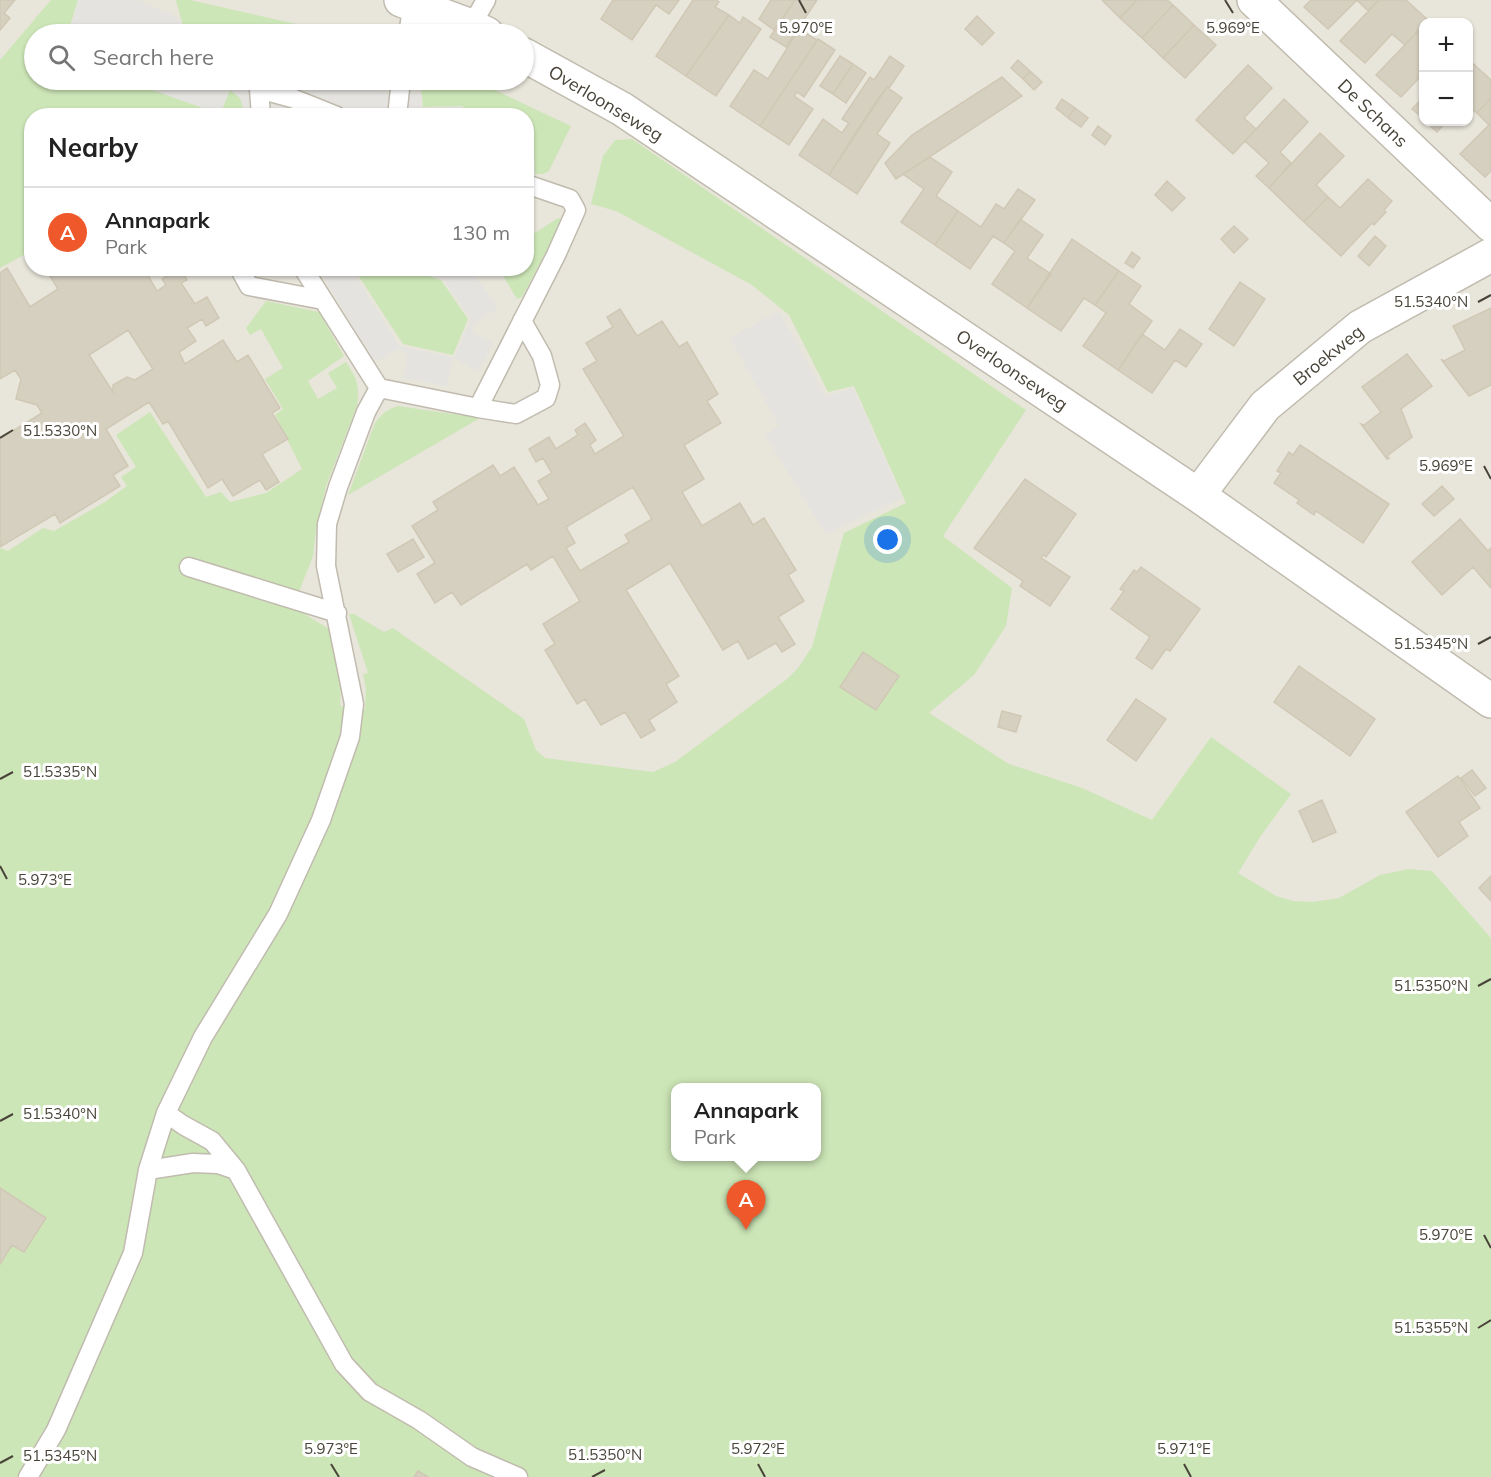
<!DOCTYPE html>
<html lang="en">
<head>
<meta charset="utf-8">
<style>
  :root { --surface:#fff; --page:#f6f6f6; --text:#222; --muted:#767676; --line:#e0e0e0; --accent:#ee582a }
  body { margin:0; font-family:Mulish,sans-serif; background:var(--page); color:var(--text) }
  .controls { position:absolute; right:18px; top:18px; display:grid; overflow:hidden; border-radius:12px; box-shadow:0 2px 4px #0004 }
  .controls button { width:54px; height:54px; display:grid; place-items:center; padding:0; border:0; border-bottom:2px solid var(--line); background:var(--surface); color:var(--text); font:30px sans-serif }
  .you { position:absolute; left:888px; top:540px; width:21px; height:21px; margin:-15px; border:4px solid #fff; border-radius:50%; background:#1a73e8; box-shadow:0 0 0 9px #1a73e833 }
  .badge { display:grid; place-items:center; width:39px; height:39px; border-radius:50%; background:var(--accent); color:#fff; font-size:20px; font-weight:700 }
  .pin { position:absolute; translate:-50% -50px; filter:drop-shadow(0 2px 3px #0008) }
  .pin::after { content:''; position:absolute; top:32px; width:21px; height:18px; background:inherit; clip-path:polygon(0 0,100% 0,50% 100%) }
  .popup { position:absolute; left:671px; top:1083px; width:150px; height:78px; box-sizing:border-box; display:grid; place-content:center; border-radius:12px; background:var(--surface); filter:drop-shadow(0 2px 4px #0005); font-size:20px; white-space:nowrap; color:var(--muted) }
  .popup b { font-size:22px; color:var(--text) }
  .popup::after { content:''; position:absolute; left:50%; top:100%; margin-left:-12px; border:12px solid transparent; border-top-color:var(--surface) }
  .list { margin:0; padding:0; list-style:none }
  h2 { display:flex; justify-content:space-between; align-items:center; height:78px; margin:0; padding:0 24px; font-size:26px }
  h2 small { font-size:20px; font-weight:400; color:var(--muted) }
  .list li { display:grid; grid-template-columns:39px 1fr auto; gap:18px; align-items:center; box-sizing:border-box; height:90px; padding:0 24px; border-top:2px solid var(--line) }
  .list b { display:block; font-size:22px; white-space:nowrap }
  .list p { margin:0; font-size:20px; white-space:nowrap; color:var(--muted) }
  .list em { font-size:20px; font-style:normal; color:var(--muted) }
  .icon { flex:none; width:33px; height:33px; fill:none; stroke:currentColor; stroke-width:2; stroke-linecap:round; stroke-linejoin:round }
  .map { position:relative; flex:none; width:1491px; height:1477px; overflow:hidden }
  .search { position:absolute; background:var(--surface); box-shadow:0 2px 4px #0004; left:24px; top:24px; width:510px; height:66px; display:flex; align-items:center; gap:15px; box-sizing:border-box; padding:0 21px; border-radius:33px; color:var(--muted); font-size:22px }
  .panel { position:absolute; background:var(--surface); box-shadow:0 2px 4px #0004; left:24px; top:108px; width:510px; height:168px; border-radius:24px }
  .map>svg:first-child { display:block }
  .residential { fill:#e8e5da; fill-rule:evenodd }
  .green { fill:#cde6b7; fill-rule:evenodd }
  .parking { fill:#e4e3df }
  .building { fill:#d6d0c1; stroke:#d0c8b5; stroke-width:1.5; fill-rule:evenodd }
  .lines { fill:none; stroke-linecap:round; stroke-linejoin:round }
  .service-casing { stroke:#c0bbae; stroke-width:21 }
  .minor-casing { stroke:#c0bbae; stroke-width:36 }
  .service { stroke:#fff; stroke-width:18 }
  .minor { stroke:#fff; stroke-width:33 }
  .ticks { fill:none; stroke:#494439; stroke-width:2 }
  .labels { text-anchor:middle; dominant-baseline:central; stroke-width:6; stroke-linejoin:round; paint-order:stroke }
  .street-label { font-size:18px; fill:#494439; stroke:#fff }
  .ticks-label { font-size:15px; text-anchor:middle; fill:#494439; stroke:#fff; stroke-width:6; stroke-linejoin:round; paint-order:stroke }
</style>
</head>
<body>
<div class="map">
<svg width="1491" height="1477" viewBox="0 0 1491 1477">
  <rect width="100%" height="100%" fill="#f5f3ec"/>
  <!-- residential -->
  <path class="residential" d="M0,0H1491V1477H0ZM1424,22H1468V122H1424ZM34,34H524V80H34ZM32,116H526V268H32ZM676,1088H816V1156H676Z"/>
  <!-- green -->
  <path class="green" d="M51,0H78L68,34H34V80H125L220,114L230,89L240,98L245,115L32,116L31,251L0,268V60Z
    M176,0H190L340,34H256L255,31L185,34Z
    M420,80H473L571,126L549,171L543,174H535L533,140L527,139L526,116L463,115V106L423,107Z
    M632,139L1026,410L943,536L1012,588L1006,626L974,675L929,713L1009,764L1082,788L1152,820L1211,737L1291,794L1260,837L1238,873L1276,896L1293,901L1313,902L1339,898L1380,875L1409,869L1432,871L1491,938V1477H0V548L8,551L43,528L54,531L105,502L127,486L121,477L136,467L116,435L150,412L206,497L221,492L230,502L266,493L302,469L275,415L283,409L265,379L283,368L261,329L250,335L246,328L266,301L319,312L344,356L308,381L318,399L337,388L328,373L346,362C357,379 360,385 357,406L326,486L316,530L313,556L293,607L329,629L341,686L340,706L365,710L366,689L363,674L368,673L349,614H354L384,632L393,628L524,719L536,750L545,758L653,772L675,762L787,679L798,668L812,647L844,533L906,503L854,386L828,392L789,315L752,285L616,211L591,204L603,156L615,140ZM676,1088H816V1156H676Z
    M558,218L562,220L561,224L522,297L517,299L499,269L526,268L527,238Z
    M354,269H408L441,280L468,319L453,355L403,344Z
    M398,406L480,418L348,495L375,423C382,414 387,409 398,406Z"/>
  <!-- parking -->
  <path class="parking" d="M78,0H137L143,2L180,18L185,34H68Z
    M125,80H379L378,92L421,93V108L462,107L463,115L295,116L292,113L286,115H246L240,98L230,90L220,114Z
    M527,139H533L535,174L527,185Z
    M318,269H351L399,346L454,358L471,319L443,279L412,269H470L498,308L474,324L472,332L493,343L478,371L453,358L447,386L403,378L408,354L399,349L375,362Z
    M779,311L826,397L853,388L902,498L826,534L765,435L779,426L730,338Z"/>
  <!-- building -->
  <path class="building" d="M0,0H15L4,13L10,18L0,30Z
    M613,0H679L669,14L656,5L632,40L601,19Z
    M693,0H716L719,2L715,7L729,15L686,76L656,56Z
    M771,0H795L774,30L759,19Z
    M795,0H817L786,47L770,37Z
    M1102,0H1137L1120,18Z
    M1137,0H1167L1173,5L1142,38L1120,18Z
    M1311,0H1379L1368,11L1357,0L1328,29L1304,7Z
    M1379,0H1406L1428,20L1405,45L1392,34L1365,63L1340,41Z
    M1173,5L1194,25L1163,58L1142,38Z
    M729,15L740,23L743,17L761,29L716,96L686,76Z
    M977,16L994,33L982,45L965,29Z
    M1194,25L1216,45L1185,78L1163,58Z
    M1424,25V73L1401,97L1376,75Z
    M799,29L817,40L760,126L730,106L754,70L768,79Z
    M818,39L835,50L804,97L797,92L794,96L813,109L789,145L760,126Z
    M840,56L853,64L833,94L820,86Z
    M890,56L904,66L889,88L887,87L873,106L829,175L799,155L823,119L842,133L849,123L842,119L870,77L874,80Z
    M1468,59L1491,80V98L1477,113L1468,106Z
    M1018,60L1030,71L1023,79L1011,68Z
    M853,64L866,73L846,103L833,94Z
    M1248,65L1272,88L1244,118L1256,129L1233,154L1196,120Z
    M1030,71L1042,82L1034,90L1023,79Z
    M1002,77L1022,96L896,179L885,163L912,135Z
    M887,87L902,98L877,134L890,143L857,194L829,175Z
    M1424,97V119L1412,109Z
    M1491,98V171L1485,177L1460,154L1489,125L1477,113Z
    M1062,99L1075,108L1068,118L1056,108Z
    M1284,99L1308,122L1280,152L1291,163L1269,188L1256,176L1269,163L1245,141Z
    M1075,108L1088,118L1081,127L1068,118Z
    M1426,122H1446L1437,132Z
    M1098,126L1111,136L1105,145L1092,135Z
    M1320,133L1344,156L1316,185L1328,197L1304,222L1269,188Z
    M930,157L952,172L936,196L958,211L935,245L901,222L924,189L903,174Z
    M1368,179L1392,201L1384,210L1386,212L1374,225L1372,223L1341,256L1304,222L1328,197L1340,208Z
    M1167,181L1185,198L1172,211L1155,195Z
    M1018,189L1035,200L1004,243L993,236L970,269L935,245L958,211L981,227L996,204L1004,209Z
    M1020,219L1043,235L1027,258L1051,274L1027,308L992,284L1015,251L1004,243Z
    M1234,226L1248,239L1234,253L1221,239Z
    M1375,236L1386,246L1369,266L1358,256Z
    M1072,239L1119,271L1095,305L1084,298L1061,331L1027,308Z
    M1132,252L1140,258L1133,268L1125,263Z
    M7,268L30,307L58,289L45,268H144L157,291L166,285L162,279L180,268L187,280L181,283L195,304L207,297L219,318L206,326L202,319L187,328L196,341L179,352L185,364L223,340L237,362L248,355L280,408L272,413L288,439L262,454L279,482L266,490L260,480L233,496L222,479L208,488L168,421L163,424L149,402L106,429L128,466L113,475L120,486L60,523L55,514L0,547V439L42,413L37,405L16,399L21,379L15,370L0,379V273ZM128,330L153,369L135,380L127,377L113,385V392L89,355Z
    M1119,271L1141,286L1129,304L1152,321L1118,370L1083,346L1106,313L1095,305Z
    M1240,282L1265,299L1234,346L1209,329Z
    M1491,308V385L1469,396L1441,359L1444,361L1465,350L1453,326Z
    M620,309L637,336L662,321L679,347L687,342L718,394L707,401L721,423L684,445L704,479L682,492L702,526L740,503L753,525L764,518L796,570L788,575L804,601L778,617L795,644L782,652L776,643L748,659L738,641L723,650L670,563L626,590L679,676L666,684L677,702L649,720L655,730L641,738L625,712L601,725L585,699L577,704L545,650L555,644L543,624L580,601L553,556L531,570L527,564L461,605L452,592L435,603L417,574L435,563L412,526L438,510L433,502L493,465L500,476L514,467L538,505L549,499L538,481L552,473L543,458L536,462L529,449L549,437L556,449L578,435L575,430L585,423L596,440L590,445L595,454L624,436L583,369L597,361L586,343L613,327L607,317ZM633,487L652,519L625,535L629,542L580,571L566,548L575,543L566,527Z
    M1180,329L1202,344L1186,367L1175,360L1152,393L1118,370L1142,334L1165,350Z
    M1407,354L1432,386L1401,409L1412,437L1387,456L1389,458L1387,459L1361,424L1364,425L1381,412L1362,387Z
    M1300,445L1389,504L1363,543L1316,511L1314,515L1297,503L1299,500L1274,483L1281,473L1277,471L1289,452L1293,455Z
    M1025,479L1076,514L1046,557L1043,555L1041,558L1070,577L1050,606L1020,586L1023,581L974,548Z
    M1442,486L1454,499L1434,516L1422,504Z
    M1460,519L1488,551L1491,548V588L1473,567L1442,595L1412,562Z
    M413,539L424,557L398,572L387,554Z
    M1141,567L1200,609L1170,651L1166,649L1152,669L1136,658L1150,637L1111,609L1124,591L1120,589L1134,570L1137,572Z
    M863,652L899,676L876,710L840,687Z
    M1299,666L1375,719L1350,756L1274,702Z
    M1136,699L1166,719L1136,761L1107,740Z
    M1002,711L1021,716L1016,732L998,727Z
    M1472,770L1486,788L1475,796L1461,778Z
    M1458,776L1480,808L1459,822L1468,836L1438,857L1406,812Z
    M1322,800L1336,832L1313,842L1299,811Z
    M1491,876V901L1479,888Z
    M0,1188L46,1218L24,1252L12,1245L0,1264Z
    M418,1471L428,1477H414Z"/>
  <g class="lines">
    <defs>
      <path id="service" d="M471,26L486,0
        M408,34L413,4
        M261,116L259,89L292,98L337,116
        M397,116L401,80
        M239,268L249,286L323,300
        M303,268L379,388L478,408L556,255L576,210L570,199L526,184
        M478,408L516,414L546,398L550,385L542,356L522,321
        M189,567L337,613
        M166,1113L183,1125L212,1141L236,1170L344,1364L370,1392L419,1420L472,1457L518,1477
        M148,1170L193,1163L218,1164L236,1170
        M28,1477L56,1430L133,1253L148,1170L166,1113L203,1037L278,914L321,820L350,737L354,704L326,566L327,524L338,487L366,412L379,388"/>
      <path id="minor" d="M401,0L471,26L487,34
        M1254,0L1491,225
        M524,55L622,109L1198,495L1491,701
        M1198,495L1265,406L1360,327L1491,255"/>
    </defs>
    <!-- service casing -->
    <use href="#service" class="service-casing"/>
    <!-- minor casing -->
    <use href="#minor" class="minor-casing"/>
    <!-- service -->
    <use href="#service" class="service"/>
    <!-- minor -->
    <use href="#minor" class="minor"/>
  </g>
  <!-- ticks -->
  <path class="ticks" d="M799,0L806,13M1225,0L1233,13M1478,302L1491,295M0,438L13,430M1484,466L1491,479M1478,644L1491,637M0,779L13,772M0,866L7,879M1478,986L1491,979M0,1121L13,1114M1484,1235L1491,1248M1478,1328L1491,1320M0,1463L13,1456M331,1464L339,1477M758,1464L765,1477M1184,1464L1191,1477M592,1477L605,1470"/>
  <g class="labels">
    <!-- street labels -->
    <g class="street-label">
      <text transform="translate(606 103) rotate(31)">Overloonseweg</text>
      <text transform="translate(1373 113) rotate(44)">De Schans</text>
      <text transform="translate(1328 355) rotate(-39)">Broekweg</text>
      <text transform="translate(1012 370) rotate(34)">Overloonseweg</text>
    </g>
  </g>
  <g class="ticks-label">
    <text x="806" y="33">5.970°E</text>
    <text x="1233" y="33">5.969°E</text>
    <text x="1431" y="307">51.5340°N</text>
    <text x="60" y="436">51.5330°N</text>
    <text x="1446" y="471">5.969°E</text>
    <text x="1431" y="649">51.5345°N</text>
    <text x="60" y="777">51.5335°N</text>
    <text x="45" y="885">5.973°E</text>
    <text x="1431" y="991">51.5350°N</text>
    <text x="60" y="1119">51.5340°N</text>
    <text x="1446" y="1240">5.970°E</text>
    <text x="1431" y="1333">51.5355°N</text>
    <text x="331" y="1454">5.973°E</text>
    <text x="758" y="1454">5.972°E</text>
    <text x="1184" y="1454">5.971°E</text>
    <text x="605" y="1460">51.5350°N</text>
    <text x="60" y="1461">51.5345°N</text>
  </g>
</svg>
<div class="controls">
<button>+</button>
<button>−</button>
</div>
<div class="you"></div>
<div class="pin badge" style="left:746px;top:1230px">A</div>
<div class="popup"><b>Annapark</b>Park</div>
<div class="search"><svg class="icon" aria-label="search" viewBox="0 0 24 24"><circle cx="10" cy="10" r="6"/><path d="M15 15l6 6"/></svg>Search here</div>
<section class="panel">
<h2>Nearby<small></small></h2>
<ul class="list">
<li><span class="badge">A</span><div><b>Annapark</b><p>Park</p></div><em>130 m</em></li>
</ul>
</section>
</div>
</body>
</html>
